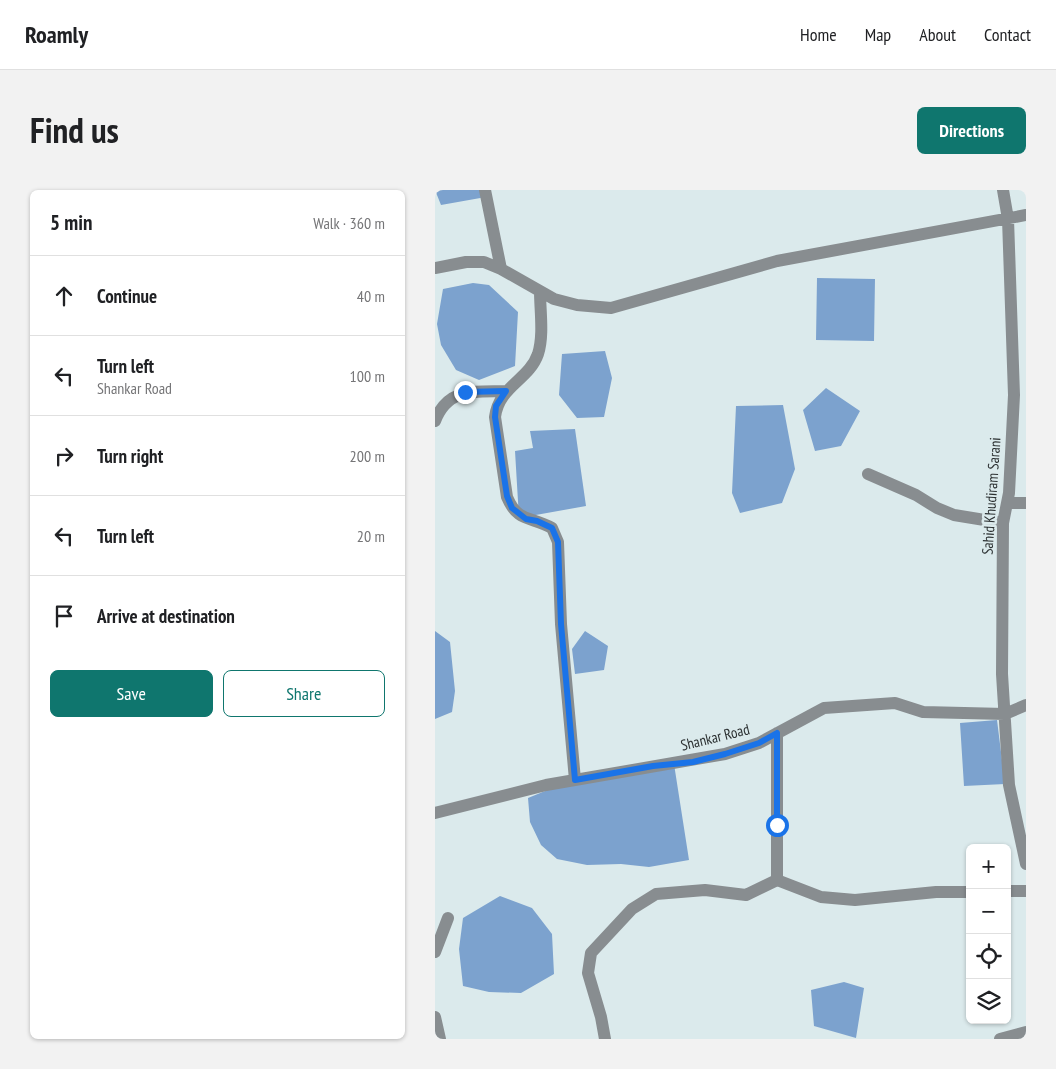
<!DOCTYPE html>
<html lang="en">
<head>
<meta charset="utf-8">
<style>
  :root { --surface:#fff; --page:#f2f2f2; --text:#202124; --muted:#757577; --line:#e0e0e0; --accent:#0f766e }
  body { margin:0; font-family:"PT Sans Narrow",sans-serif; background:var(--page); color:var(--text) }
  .controls { position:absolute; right:15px; bottom:15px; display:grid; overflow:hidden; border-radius:8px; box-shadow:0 1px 4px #0004 }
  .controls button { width:45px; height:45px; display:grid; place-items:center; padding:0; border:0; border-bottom:1px solid var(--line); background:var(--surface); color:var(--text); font:25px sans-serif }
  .stop { position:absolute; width:15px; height:15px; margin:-11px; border:4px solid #1a73e8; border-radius:50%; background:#fff }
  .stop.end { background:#1a73e8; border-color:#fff; box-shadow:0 1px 5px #0008 }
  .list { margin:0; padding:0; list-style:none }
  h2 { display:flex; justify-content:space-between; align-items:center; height:65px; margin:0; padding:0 20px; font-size:21px }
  h2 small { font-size:16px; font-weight:400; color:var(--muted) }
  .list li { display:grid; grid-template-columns:32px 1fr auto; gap:15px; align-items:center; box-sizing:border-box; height:80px; padding:0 20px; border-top:1px solid var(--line) }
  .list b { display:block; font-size:19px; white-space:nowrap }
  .list p { margin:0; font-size:16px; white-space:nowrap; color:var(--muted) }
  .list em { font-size:16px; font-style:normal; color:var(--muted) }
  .actions { display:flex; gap:10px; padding:15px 20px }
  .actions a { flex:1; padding:11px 0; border:1px solid var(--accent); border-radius:8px; text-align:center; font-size:18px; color:var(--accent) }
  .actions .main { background:var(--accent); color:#fff }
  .icon { flex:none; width:28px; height:28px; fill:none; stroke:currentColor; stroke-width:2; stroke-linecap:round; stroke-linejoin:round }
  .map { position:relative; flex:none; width:591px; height:849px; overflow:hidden; border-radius:8px }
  header { display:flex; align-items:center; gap:30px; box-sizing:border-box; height:70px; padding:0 25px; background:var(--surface); border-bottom:1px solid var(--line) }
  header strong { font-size:24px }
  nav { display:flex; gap:28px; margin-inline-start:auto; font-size:18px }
  .intro { display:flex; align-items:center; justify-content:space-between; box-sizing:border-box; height:120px; padding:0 30px }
  h1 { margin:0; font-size:35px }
  .button { padding:12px 22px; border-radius:8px; background:var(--accent); color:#fff; font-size:18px; font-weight:700 }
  main { display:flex; gap:30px; padding:0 30px }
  aside { flex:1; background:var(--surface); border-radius:8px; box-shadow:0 1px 4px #0004 }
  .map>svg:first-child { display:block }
  .water { fill:#7ca2ce }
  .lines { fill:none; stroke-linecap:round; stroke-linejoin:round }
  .minor { stroke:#888d90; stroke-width:12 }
  .route { stroke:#1a73e8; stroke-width:6 }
  .labels { text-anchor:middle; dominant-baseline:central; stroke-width:5; stroke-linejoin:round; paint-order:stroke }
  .street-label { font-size:15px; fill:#2b3031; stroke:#dbeaec }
</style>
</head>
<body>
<header>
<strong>Roamly</strong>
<nav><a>Home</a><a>Map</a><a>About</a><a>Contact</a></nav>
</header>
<div class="intro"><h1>Find us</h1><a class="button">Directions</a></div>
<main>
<aside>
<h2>5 min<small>Walk · 360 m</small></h2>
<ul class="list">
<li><svg class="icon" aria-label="ahead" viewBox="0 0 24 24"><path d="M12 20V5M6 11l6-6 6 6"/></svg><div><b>Continue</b></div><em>40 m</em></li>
<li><svg class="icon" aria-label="left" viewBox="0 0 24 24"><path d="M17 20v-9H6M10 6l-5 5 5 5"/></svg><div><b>Turn left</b><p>Shankar Road</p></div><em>100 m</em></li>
<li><svg class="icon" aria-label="right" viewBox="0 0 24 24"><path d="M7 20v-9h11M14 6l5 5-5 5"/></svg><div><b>Turn right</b></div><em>200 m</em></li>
<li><svg class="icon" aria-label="left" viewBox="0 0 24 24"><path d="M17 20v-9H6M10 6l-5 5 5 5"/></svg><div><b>Turn left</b></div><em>20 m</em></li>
<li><svg class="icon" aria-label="arrive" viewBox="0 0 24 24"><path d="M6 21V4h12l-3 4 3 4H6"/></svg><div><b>Arrive at destination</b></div></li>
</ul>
<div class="actions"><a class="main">Save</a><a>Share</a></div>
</aside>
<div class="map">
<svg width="591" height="849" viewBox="0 0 591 849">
  <rect width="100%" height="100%" fill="#dbeaec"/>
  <!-- water -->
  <path class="water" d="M0,0H50L51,7L6,15Z
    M382,88L440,89L439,151L381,150Z
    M38,93L54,95L83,122L80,176L44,190L21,180L6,155L2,134L8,99Z
    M170,161L177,188L169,227L142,228L124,205L127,164Z
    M391,198L425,221L406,256L380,261L368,220Z
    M348,215L360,279L347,313L305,323L297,303L301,216Z
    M140,239L151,316L84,328L80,261L98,258L95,241Z
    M0,441L15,452L20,501L17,522L0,529Z
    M150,441L173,456L169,480L140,484L137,459Z
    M562,530L570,594L529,596L525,533Z
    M239,574L254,670L214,677L186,674L152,675L122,669L106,655L95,632L93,608L115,599Z
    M65,706L97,718L117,744L119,784L86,803L54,802L28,796L24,759L28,728Z
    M409,792L429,798L421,848L379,836L376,800Z"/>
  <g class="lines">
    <!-- minor -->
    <path class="minor" d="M50,0L66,79
      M568,0L573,29L579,205L574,303L568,333L567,484L574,595L591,674
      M0,78L31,72H49L66,79L119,109L142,115L176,118L342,71L591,25
      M105,101C105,121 109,145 103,164C94,190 64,196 60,227L72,307C83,333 96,326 117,338L123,352L126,434L140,590
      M0,231C13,197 40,202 71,201
      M433,284L481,305L502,318L519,325L568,333
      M572,313H591
      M342,543V690
      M0,623L111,595L290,564L324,553L389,518L460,513L488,522L570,524L591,515
      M572,701H591
      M0,762L13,728
      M0,827L5,849
      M170,849L166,827L153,783L156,763L197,719L221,704L270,700L311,705L342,690L386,707L420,710L501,702H535
      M565,849L591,842"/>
  </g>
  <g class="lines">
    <!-- route -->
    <path class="route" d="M30,202L71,201L61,216L60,227L72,306L77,318L91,329L102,331L117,338L123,352L126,434L140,590L218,576L258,572L290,564L324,553L342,543V635"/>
  </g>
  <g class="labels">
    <!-- street labels -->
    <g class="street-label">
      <text transform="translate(556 306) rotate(-86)">Sahid Khudiram Sarani</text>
      <text transform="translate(280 547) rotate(-14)">Shankar Road</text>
    </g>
  </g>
</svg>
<div class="controls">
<button>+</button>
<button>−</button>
<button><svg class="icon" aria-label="locate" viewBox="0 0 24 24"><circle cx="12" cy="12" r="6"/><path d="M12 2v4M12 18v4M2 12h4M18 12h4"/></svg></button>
<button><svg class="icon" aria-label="layers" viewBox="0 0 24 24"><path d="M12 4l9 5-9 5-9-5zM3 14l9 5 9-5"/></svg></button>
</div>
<div class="stop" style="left:342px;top:635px"></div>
<div class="stop end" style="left:30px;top:202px"></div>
</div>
</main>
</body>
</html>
